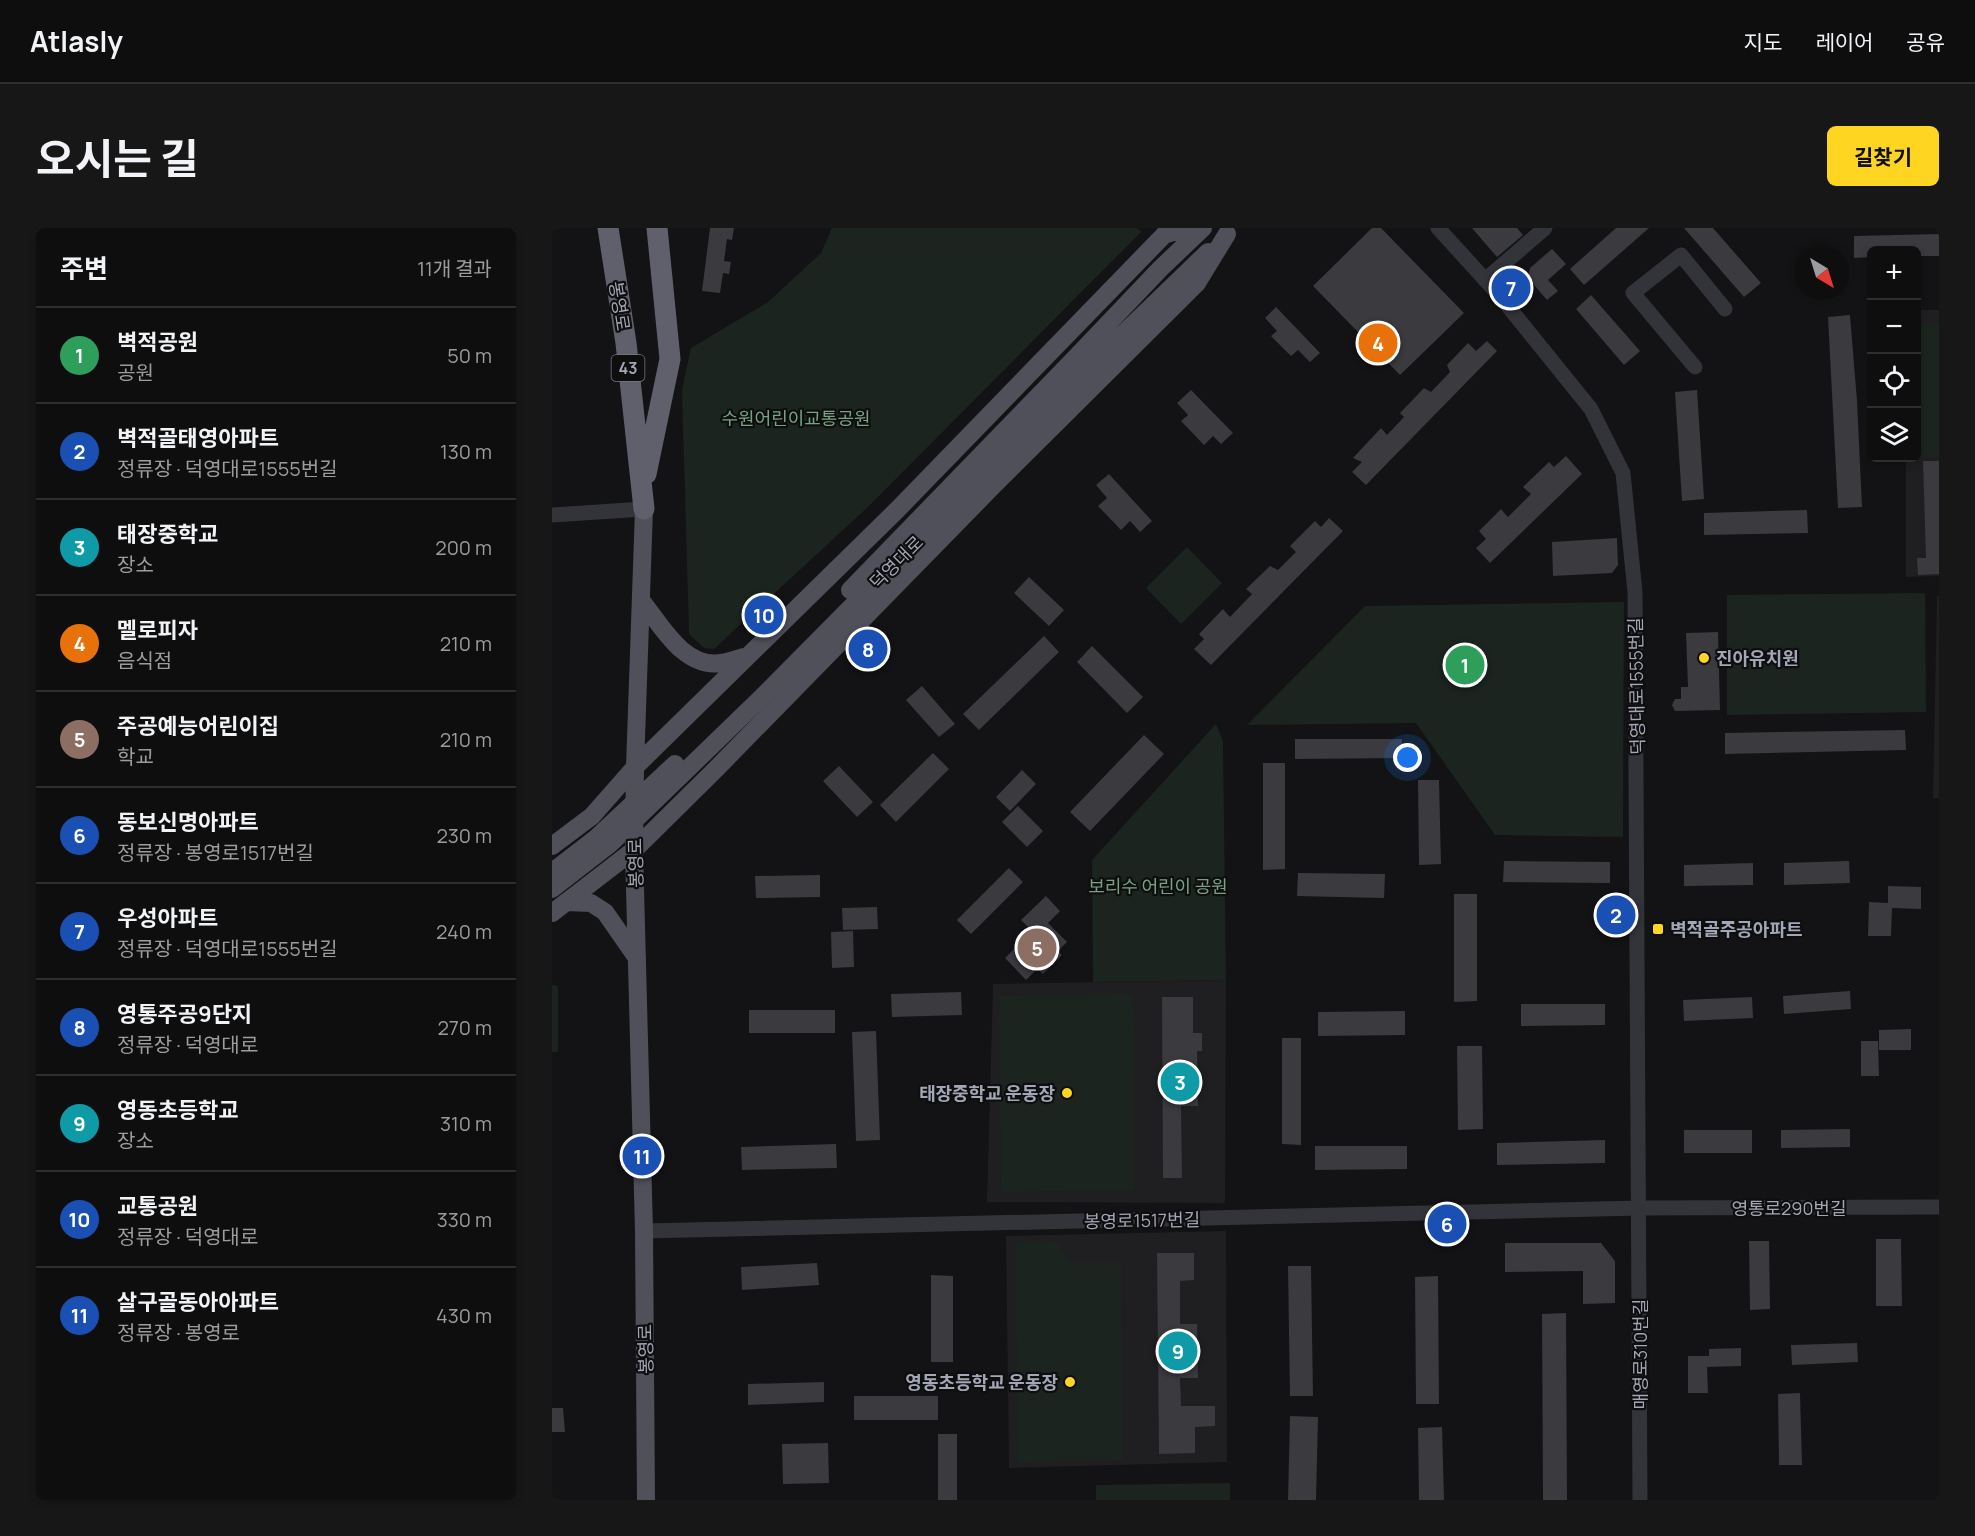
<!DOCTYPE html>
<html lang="ko">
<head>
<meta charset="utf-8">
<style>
  :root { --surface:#0e0e0f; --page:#171718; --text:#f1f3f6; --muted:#9b9c9e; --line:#2e2e2f; --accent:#fed621 }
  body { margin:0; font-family:Manrope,"Noto Sans KR",sans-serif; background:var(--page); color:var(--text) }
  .controls { position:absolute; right:18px; top:18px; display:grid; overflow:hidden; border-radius:9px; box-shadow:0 3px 9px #0003 }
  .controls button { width:54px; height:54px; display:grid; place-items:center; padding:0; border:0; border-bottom:2px solid var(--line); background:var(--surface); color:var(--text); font:30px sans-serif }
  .compass { position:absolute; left:1243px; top:18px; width:54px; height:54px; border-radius:50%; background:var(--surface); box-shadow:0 3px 9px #0003; rotate:142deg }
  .you { position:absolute; left:856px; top:530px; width:21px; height:21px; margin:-15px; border:4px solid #fff; border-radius:50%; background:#1a73e8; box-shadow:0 0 0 9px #1a73e833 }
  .badge { display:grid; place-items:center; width:39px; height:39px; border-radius:50%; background:var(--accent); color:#fff; font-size:20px; font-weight:700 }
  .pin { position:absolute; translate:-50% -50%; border:3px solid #fff; box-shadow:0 2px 6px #0006 }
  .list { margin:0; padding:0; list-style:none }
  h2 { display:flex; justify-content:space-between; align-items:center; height:78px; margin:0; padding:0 24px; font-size:26px }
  h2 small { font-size:20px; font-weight:400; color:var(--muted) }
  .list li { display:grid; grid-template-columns:39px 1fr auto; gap:18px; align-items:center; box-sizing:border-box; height:96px; padding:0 24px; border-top:2px solid var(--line) }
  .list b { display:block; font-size:22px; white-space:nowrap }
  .list p { margin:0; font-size:20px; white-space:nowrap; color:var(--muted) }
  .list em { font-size:20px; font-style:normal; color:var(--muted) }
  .icon { flex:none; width:33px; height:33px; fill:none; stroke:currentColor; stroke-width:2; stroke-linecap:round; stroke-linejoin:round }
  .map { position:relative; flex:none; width:1387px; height:1272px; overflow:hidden; border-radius:9px }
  header { display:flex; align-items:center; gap:36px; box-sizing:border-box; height:84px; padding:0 30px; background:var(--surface); border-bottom:2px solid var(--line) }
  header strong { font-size:28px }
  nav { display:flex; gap:33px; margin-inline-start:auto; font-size:21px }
  .intro { display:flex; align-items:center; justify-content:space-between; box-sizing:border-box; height:144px; padding:0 36px }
  h1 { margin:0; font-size:42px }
  .button { padding:15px 27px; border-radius:9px; background:var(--accent); color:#111; font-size:21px; font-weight:700 }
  main { display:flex; gap:36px; padding:0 36px }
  aside { flex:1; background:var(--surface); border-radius:9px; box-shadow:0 3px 9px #0003 }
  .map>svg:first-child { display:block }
  .built { fill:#1f1e21 }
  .green { fill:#1c241f }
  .building { fill:#3a3a3f }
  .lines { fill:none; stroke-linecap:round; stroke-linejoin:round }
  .minor { stroke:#33333a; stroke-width:15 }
  .major { stroke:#4f5059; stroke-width:18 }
  .highway { stroke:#5f606b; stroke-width:21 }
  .major-bridge { stroke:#4f5059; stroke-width:18 }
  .poi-dot { fill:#fed621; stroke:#0e0e0f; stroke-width:2 }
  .labels { text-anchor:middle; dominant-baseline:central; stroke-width:4.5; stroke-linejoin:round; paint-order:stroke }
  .shield { fill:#0e0e0f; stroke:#767884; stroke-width:1.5 }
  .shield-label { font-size:16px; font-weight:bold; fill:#a3a6b6 }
  .street-label { font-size:18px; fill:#a3a6b6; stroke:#0e0e0f }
  .park-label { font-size:18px; fill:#78a282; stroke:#0e0e0f }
  .poi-label { font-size:18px; font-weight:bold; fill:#a3a6b6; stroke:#0e0e0f; text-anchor:start }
</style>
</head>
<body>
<header>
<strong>Atlasly</strong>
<nav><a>지도</a><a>레이어</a><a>공유</a></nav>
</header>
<div class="intro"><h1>오시는 길</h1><a class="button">길찾기</a></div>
<main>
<aside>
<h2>주변<small>11개 결과</small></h2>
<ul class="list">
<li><span class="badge" style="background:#2e9e5b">1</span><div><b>벽적공원</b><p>공원</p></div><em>50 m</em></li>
<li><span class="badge" style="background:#1a4fb4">2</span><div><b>벽적골태영아파트</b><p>정류장 · 덕영대로1555번길</p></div><em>130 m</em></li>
<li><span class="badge" style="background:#0f9aa8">3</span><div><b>태장중학교</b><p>장소</p></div><em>200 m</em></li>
<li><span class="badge" style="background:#e8710a">4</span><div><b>멜로피자</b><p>음식점</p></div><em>210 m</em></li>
<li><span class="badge" style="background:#8d6e63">5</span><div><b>주공예능어린이집</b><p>학교</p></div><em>210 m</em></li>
<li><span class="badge" style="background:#1a4fb4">6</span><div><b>동보신명아파트</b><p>정류장 · 봉영로1517번길</p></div><em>230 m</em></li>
<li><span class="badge" style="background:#1a4fb4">7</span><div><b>우성아파트</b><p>정류장 · 덕영대로1555번길</p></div><em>240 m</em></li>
<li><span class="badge" style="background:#1a4fb4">8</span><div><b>영통주공9단지</b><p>정류장 · 덕영대로</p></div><em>270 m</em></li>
<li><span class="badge" style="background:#0f9aa8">9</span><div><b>영동초등학교</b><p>장소</p></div><em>310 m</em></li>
<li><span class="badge" style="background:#1a4fb4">10</span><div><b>교통공원</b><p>정류장 · 덕영대로</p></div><em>330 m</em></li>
<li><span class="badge" style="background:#1a4fb4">11</span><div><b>살구골동아아파트</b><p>정류장 · 봉영로</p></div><em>430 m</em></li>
</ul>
</aside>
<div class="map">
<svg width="1387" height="1272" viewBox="0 0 1387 1272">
  <rect width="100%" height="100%" fill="#131214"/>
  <!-- built -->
  <path class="built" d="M1365,82H1387V348L1354,349V230H1364Z
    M1385,368H1387V570H1381Z
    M674,752L673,975L435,974L441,756Z
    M674,1003L675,1234L457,1240L454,1008Z"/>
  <!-- green -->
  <path class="green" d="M280,0H585L589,4L317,278L162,421L152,420L137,406L130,162L139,120L216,74L269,25Z
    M1387,95V229L1364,230L1365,96Z
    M635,319L670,355L629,396L594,360Z
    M1373,365L1374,484L1175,487V367Z
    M1072,374L1071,609L943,607L864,495L695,497L813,378Z
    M664,496L671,513L674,752L541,754L540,632Z
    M0,757L6,758V824H0Z
    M581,766L583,962L449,964L447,768Z
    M505,1014L519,1035H569L571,1232L466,1234L463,1015Z
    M678,1255V1272H544V1257Z"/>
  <!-- building -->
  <path class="building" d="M158,0H182L180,12L175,11L172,33L179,34L177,46L171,45L168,65L150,63Z
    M820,0H829L912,85L848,147L761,58Z
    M920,0H965L971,7L945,29Z
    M1064,0H1097L1032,57L1018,41Z
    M1132,0H1161L1209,55L1192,69Z
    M1387,6V28H1365V22H1320V29L1302,30V8Z
    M1000,21L1014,36L996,52L1006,63L995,72L976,50L978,40Z
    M1039,67L1088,123L1072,137L1024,81Z
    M724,79L768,125L758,134L746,122L739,128L719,108L725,103L713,90Z
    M1298,87L1305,173L1310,279L1286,280L1276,89Z
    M935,113L945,123L814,257L800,244L810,234L801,230L829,200L835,207L852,189L848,185L872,160L879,164L898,144L895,137L916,115L924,123Z
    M639,162L681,205L669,216L661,208L652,217L629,193L636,187L625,175Z
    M1145,162L1152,271L1130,273L1123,164Z
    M1014,228L1030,246L938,335L924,320L934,311L927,303L949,281L956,289L979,266L971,259L997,234L1002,239Z
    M1371,233H1387V346L1366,347L1365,330H1374Z
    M557,246L600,293L588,304L578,293L569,302L546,278L555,270L544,257Z
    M1255,282L1256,305L1152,307V285Z
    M777,290L791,303L659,437L642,421L652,411L647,406L671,381L678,389L700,366L694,361L718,338L726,342L744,324L738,318L763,293L769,299Z
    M1065,310L1066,337L1060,345L1001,348L1000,314Z
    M477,349L512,382L497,398L462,365Z
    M1166,404L1168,482L1123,483L1120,477L1123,471H1129V459H1136L1134,405Z
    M492,408L507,424L427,502L411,486Z
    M540,418L591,469L575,485L525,434Z
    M370,458L403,496L387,509L354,472Z
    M1353,502L1354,522L1173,526V505Z
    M592,507L612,526L538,603L518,584Z
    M743,511H850V530L743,531Z
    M381,525L397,541L344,594L328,577Z
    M711,535H733V641L711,642Z
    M287,538L321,574L305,589L271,553Z
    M470,542L484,556L458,583L444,569Z
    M866,552H887L889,636L867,637Z
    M466,578L491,603L475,619L450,594Z
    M952,633L1058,634V655L951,654Z
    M1297,633L1298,655L1232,657V635Z
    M1201,635V657L1132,658V637Z
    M457,640L471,654L419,706L405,692Z
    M746,645L833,646L832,670L745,668Z
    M268,647V669L204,670L203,648Z
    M1336,658L1369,659V681L1340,680L1339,708H1316L1317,674L1336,675Z
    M902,666H925V773L902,774Z
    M494,668L508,683L496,695L515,714L506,723L510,727L491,746L485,741L474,752L453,730L480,703L469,692Z
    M325,679L326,701L291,702L290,680Z
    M301,703L302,739L280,740L279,704Z
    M1298,763L1299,781L1232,786L1231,768Z
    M409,764L410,787L340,789L339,766Z
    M610,769H641V805H650V823H645L646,878H629L630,950H611Z
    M1200,769L1201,790L1132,793L1131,772Z
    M969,776H1053V797L969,798Z
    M197,782H283V805H197Z
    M853,783V807L766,808V784Z
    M1359,801V822H1327V802Z
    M324,803L328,912L304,913L300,804Z
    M730,810H749V917L730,916Z
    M1309,813H1326L1327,848H1309Z
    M905,818H930L931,901L906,902Z
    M1298,901V919L1229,920V902Z
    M1132,902H1200V925H1132Z
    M1053,912V935L945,937V915Z
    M284,916L285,940L190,942L189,919Z
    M763,918H855V941L763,942Z
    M1324,1011H1349L1350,1078H1324Z
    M1197,1013H1217L1218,1081L1198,1082Z
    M953,1015H1049L1063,1033V1075L1031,1076V1043L953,1044Z
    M605,1025H642V1052L628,1053V1096H645L646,1150H628L629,1178H663V1198L643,1199V1225L607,1226Z
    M265,1035L267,1057L190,1062L189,1039Z
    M736,1038H759L761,1168H738Z
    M379,1047L401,1048V1134H379Z
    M886,1048L887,1176H864L863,1049Z
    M1014,1085L1015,1272H991L990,1086Z
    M1305,1115L1306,1134L1240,1137L1239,1117Z
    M1189,1120V1138L1155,1139L1156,1165H1136V1128H1157V1121Z
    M272,1154V1174L196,1177V1156Z
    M1248,1165L1250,1237H1227L1226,1166Z
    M302,1168H386V1192H302Z
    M0,1180H11L13,1204H0Z
    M738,1188L766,1189L764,1272H736Z
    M890,1199L892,1272H867L866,1200Z
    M386,1206H405V1272H386Z
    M276,1215L277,1255L231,1256L230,1216Z"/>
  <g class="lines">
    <!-- minor -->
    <path class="minor" d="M886,0L946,66L1039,181L1071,245L1083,364L1088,1272
      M933,52L993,0
      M1143,139L1081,65L1129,27L1173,81
      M0,287L92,281
      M92,1003L1088,980L1387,979"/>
    <!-- major -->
    <path class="major" d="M527,126L608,41L651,0
      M539,137L656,24
      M92,281L83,539L82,622L92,1003L94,1272
      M89,372C109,397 132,441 169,435C177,434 185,431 192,429
      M0,618L40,588L83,539L345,282L612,7L634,0
      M14,674L39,675L53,684L85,730
      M0,685L82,622L165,540L440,259L645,55L675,6"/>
    <!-- highway -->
    <path class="highway" d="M56,0L74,115L92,281
      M94,246L118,131L105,0"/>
    <!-- major-bridge -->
    <path class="major-bridge" d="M298,362L527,126
      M0,644L43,611L123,536
      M0,661L58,616L209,470L539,137"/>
  </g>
  <!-- markers -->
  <g class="poi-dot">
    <circle cx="1152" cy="430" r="6"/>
    <rect x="1100" y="695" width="12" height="12" rx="3"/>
    <circle cx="515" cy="865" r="6"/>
    <circle cx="518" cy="1154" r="6"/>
  </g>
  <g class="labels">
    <!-- shield labels -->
    <rect class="shield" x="59.5" y="127" width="33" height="26" rx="4.5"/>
    <g class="shield-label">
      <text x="76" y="140">43</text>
    </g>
    <!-- street labels -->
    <g class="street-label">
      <text transform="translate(68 78) rotate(81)">봉영로</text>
      <text transform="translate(344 334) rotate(-45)">덕영대로</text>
      <text transform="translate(1084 458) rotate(-91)">덕영대로1555번길</text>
      <text transform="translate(83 635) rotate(-91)">봉영로</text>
      <text x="1237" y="980">영통로290번길</text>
      <text transform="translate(590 992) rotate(-1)">봉영로1517번길</text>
      <text transform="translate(93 1121) rotate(-91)">봉영로</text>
      <text transform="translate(1088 1126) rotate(-90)">매영로310번길</text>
    </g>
    <!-- park labels -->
    <g class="park-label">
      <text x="244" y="190">수원어린이교통공원</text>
      <text x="606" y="658">보리수 어린이 공원</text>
    </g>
    <!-- poi labels -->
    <g class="poi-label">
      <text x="1164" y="430">진아유치원</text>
      <text x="1118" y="701">벽적골주공아파트</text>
      <text x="503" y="865" text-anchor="end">태장중학교 운동장</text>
      <text x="506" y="1154" text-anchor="end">영동초등학교 운동장</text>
    </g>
  </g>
</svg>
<div class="controls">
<button>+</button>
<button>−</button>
<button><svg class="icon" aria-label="locate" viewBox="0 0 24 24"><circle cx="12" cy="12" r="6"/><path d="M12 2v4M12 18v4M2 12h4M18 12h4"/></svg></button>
<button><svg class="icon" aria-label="layers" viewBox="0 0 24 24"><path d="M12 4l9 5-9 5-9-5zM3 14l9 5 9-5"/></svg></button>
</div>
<svg class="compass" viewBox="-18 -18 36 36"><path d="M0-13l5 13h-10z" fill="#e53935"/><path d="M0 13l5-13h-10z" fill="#9b9c9e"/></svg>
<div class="you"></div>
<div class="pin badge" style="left:913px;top:437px;background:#2e9e5b">1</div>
<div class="pin badge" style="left:1064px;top:687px;background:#1a4fb4">2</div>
<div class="pin badge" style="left:628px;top:854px;background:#0f9aa8">3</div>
<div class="pin badge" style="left:826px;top:115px;background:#e8710a">4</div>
<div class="pin badge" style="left:485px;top:720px;background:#8d6e63">5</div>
<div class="pin badge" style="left:895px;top:996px;background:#1a4fb4">6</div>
<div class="pin badge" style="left:959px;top:60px;background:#1a4fb4">7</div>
<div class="pin badge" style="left:316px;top:421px;background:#1a4fb4">8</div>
<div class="pin badge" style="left:626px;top:1123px;background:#0f9aa8">9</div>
<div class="pin badge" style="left:212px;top:387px;background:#1a4fb4">10</div>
<div class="pin badge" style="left:90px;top:928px;background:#1a4fb4">11</div>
</div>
</main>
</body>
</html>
